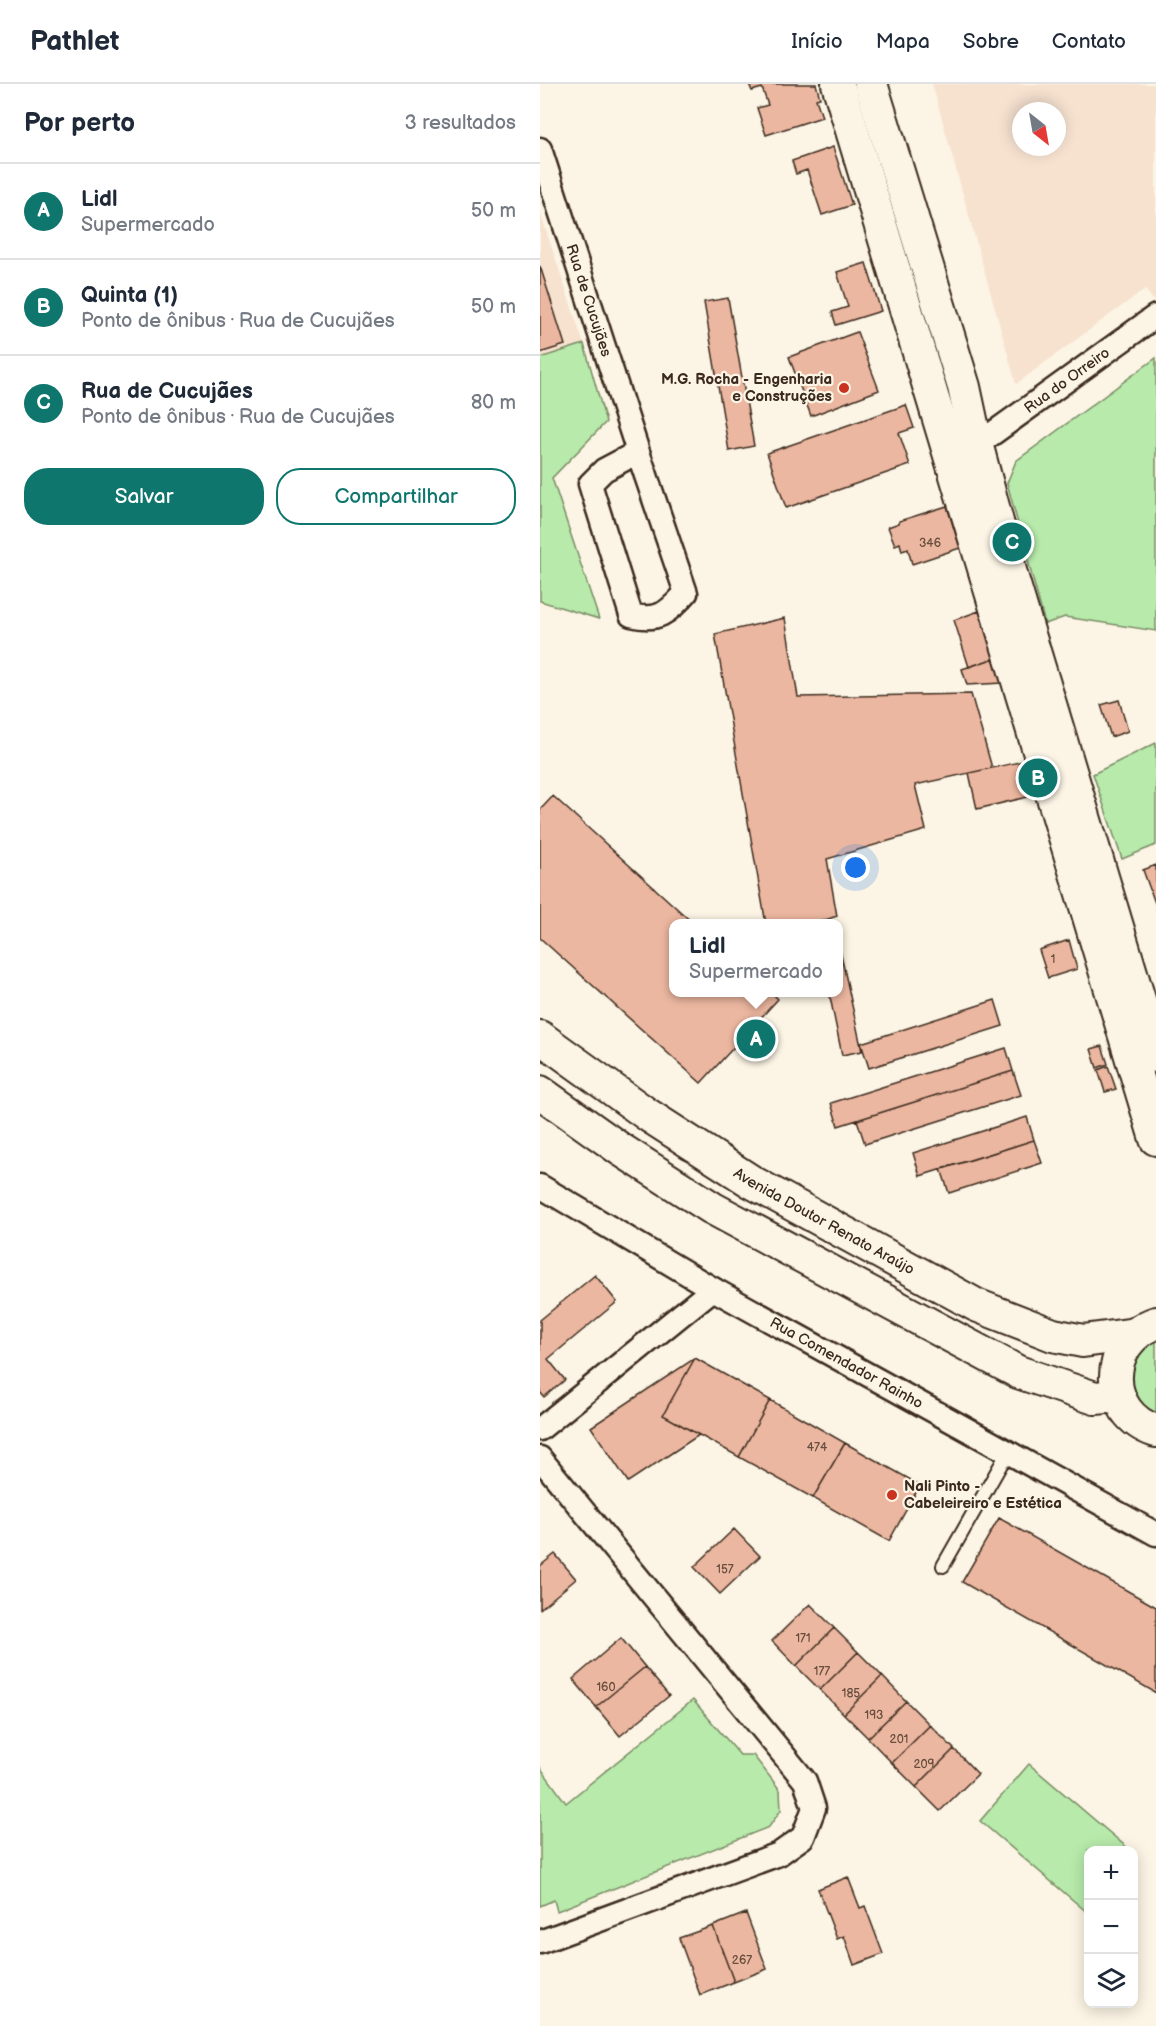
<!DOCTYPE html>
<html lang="pt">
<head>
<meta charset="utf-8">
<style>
  :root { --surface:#fff; --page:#f2f2f3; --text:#1f2937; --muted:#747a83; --line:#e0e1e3; --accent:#0f766e }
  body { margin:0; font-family:"Balsamiq Sans",sans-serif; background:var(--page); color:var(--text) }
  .controls { position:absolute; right:18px; bottom:18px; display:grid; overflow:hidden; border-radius:12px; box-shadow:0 3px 15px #0003 }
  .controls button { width:54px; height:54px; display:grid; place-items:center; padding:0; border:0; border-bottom:2px solid var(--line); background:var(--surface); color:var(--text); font:30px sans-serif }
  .compass { position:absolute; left:472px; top:18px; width:54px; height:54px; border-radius:50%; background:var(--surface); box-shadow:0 3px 15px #0003; rotate:149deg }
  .you { position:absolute; left:316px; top:784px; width:21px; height:21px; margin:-15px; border:4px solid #fff; border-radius:50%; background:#1a73e8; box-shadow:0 0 0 9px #1a73e833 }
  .badge { display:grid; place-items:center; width:39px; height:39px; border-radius:50%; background:var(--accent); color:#fff; font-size:20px; font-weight:700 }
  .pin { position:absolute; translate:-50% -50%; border:3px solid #fff; box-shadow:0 2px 6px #0006 }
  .popup { position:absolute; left:129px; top:835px; width:174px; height:78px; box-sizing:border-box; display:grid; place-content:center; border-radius:12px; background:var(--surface); filter:drop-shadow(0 2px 4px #0005); font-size:20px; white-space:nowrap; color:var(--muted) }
  .popup b { font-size:22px; color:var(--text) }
  .popup::after { content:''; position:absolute; left:50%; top:100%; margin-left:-12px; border:12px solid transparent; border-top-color:var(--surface) }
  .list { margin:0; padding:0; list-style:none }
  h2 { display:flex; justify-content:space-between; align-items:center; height:78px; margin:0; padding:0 24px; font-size:26px }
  h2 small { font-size:20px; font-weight:400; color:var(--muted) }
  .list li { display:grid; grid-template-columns:39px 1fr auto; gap:18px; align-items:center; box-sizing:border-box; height:96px; padding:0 24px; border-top:2px solid var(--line) }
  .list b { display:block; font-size:22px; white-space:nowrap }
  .list p { margin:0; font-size:20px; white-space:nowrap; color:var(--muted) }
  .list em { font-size:20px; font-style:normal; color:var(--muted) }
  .actions { display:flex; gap:12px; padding:18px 24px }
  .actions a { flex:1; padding:14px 0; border:2px solid var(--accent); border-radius:24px; text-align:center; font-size:21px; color:var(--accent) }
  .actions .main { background:var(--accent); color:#fff }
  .icon { flex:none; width:33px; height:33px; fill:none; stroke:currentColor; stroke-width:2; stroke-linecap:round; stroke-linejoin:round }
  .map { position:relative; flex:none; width:616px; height:1942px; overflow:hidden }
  header { display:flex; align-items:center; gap:36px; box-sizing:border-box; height:84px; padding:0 30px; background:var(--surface); border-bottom:2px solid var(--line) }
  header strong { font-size:28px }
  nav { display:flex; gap:33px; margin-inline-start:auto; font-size:21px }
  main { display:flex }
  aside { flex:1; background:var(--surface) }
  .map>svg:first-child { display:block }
  .built { fill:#f7e2d0; fill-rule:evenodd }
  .green { fill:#b7eaab; stroke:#798a64; stroke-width:1.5 }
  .building { fill:#ecb7a0; stroke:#3b2a1e; stroke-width:1.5 }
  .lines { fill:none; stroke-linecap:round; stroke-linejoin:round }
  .lane-casing { stroke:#3b2a1e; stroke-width:16 }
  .street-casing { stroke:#3b2a1e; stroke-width:27 }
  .secondary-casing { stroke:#3b2a1e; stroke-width:36 }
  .lane { stroke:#fcf5e5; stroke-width:12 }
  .street { stroke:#fcf5e5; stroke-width:22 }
  .secondary { stroke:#fcf5e5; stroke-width:32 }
  .poi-dot { fill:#c8321e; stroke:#fcf5e5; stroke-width:2 }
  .labels { text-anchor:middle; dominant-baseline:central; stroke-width:4.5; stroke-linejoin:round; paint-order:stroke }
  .number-label { font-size:12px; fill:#674d3e }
  .street-label { font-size:15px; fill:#3b2a1e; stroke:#fcf5e5 }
  .poi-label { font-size:15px; font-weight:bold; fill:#3b2a1e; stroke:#fcf5e5; text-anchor:end }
</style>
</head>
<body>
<header>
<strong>Pathlet</strong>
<nav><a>Início</a><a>Mapa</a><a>Sobre</a><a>Contato</a></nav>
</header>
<main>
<aside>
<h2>Por perto<small>3 resultados</small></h2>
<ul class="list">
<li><span class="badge">A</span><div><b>Lidl</b><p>Supermercado</p></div><em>50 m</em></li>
<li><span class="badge">B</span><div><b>Quinta (1)</b><p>Ponto de ônibus · Rua de Cucujães</p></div><em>50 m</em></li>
<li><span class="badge">C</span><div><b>Rua de Cucujães</b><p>Ponto de ônibus · Rua de Cucujães</p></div><em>80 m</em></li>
</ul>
<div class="actions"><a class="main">Salvar</a><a>Compartilhar</a></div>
</aside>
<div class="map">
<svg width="616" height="1942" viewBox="0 0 616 1942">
  <rect width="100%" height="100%" fill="#fcf5e5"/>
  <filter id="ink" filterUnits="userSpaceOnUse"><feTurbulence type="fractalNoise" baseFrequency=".0167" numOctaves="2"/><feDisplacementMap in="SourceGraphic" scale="12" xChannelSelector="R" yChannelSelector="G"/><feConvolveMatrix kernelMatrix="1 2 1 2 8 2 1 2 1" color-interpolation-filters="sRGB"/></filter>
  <g filter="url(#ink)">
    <!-- built -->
    <path class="built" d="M392,0H616V220L605,205L476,300ZM481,27H517V63H481Z
      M0,128L44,260L0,274Z"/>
    <!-- green -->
    <path class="green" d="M44,260L66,338L12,394L59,535L0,517V274Z
      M616,274V547L525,533L505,540L467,399L476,377Z
      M616,659V761L582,775L553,690Z
      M616,1250V1334L591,1317L586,1275Z
      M153,1616L200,1671H213L240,1706L241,1726L229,1743L17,1827L14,1816L0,1822V1683L26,1719Z
      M489,1680L590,1766H548V1829L440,1737Z"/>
    <!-- building -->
    <path class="building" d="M209,0H276L280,14L276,15L282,33L226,51L217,24L228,21L222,4L212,7Z
      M293,63L312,121L282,131L267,86L256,90L252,77Z
      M326,179L341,227L296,241L292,228L308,223L297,188Z
      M0,182L25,261L0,269Z
      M188,214L214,362L189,367L164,218Z
      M317,248L339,306L271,332L249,273Z
      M366,321L374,344L359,349L370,381L246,424L227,369Z
      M407,422L420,464L372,480L368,465L362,467L360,459L355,461L348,443L359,439V437Z
      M439,527L455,574L429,583L414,536Z
      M245,534L258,613L431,610L452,684L375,701L386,746L287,775L297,832L274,840H226L175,550Z
      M455,574L462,599L427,601L422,585Z
      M579,616L588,647L571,653L561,621Z
      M488,676L496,711L437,725L429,689Z
      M13,712L154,840H134V908H231L238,915L161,999L0,854V726Z
      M616,781V819H615L603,786Z
      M529,856L537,885L508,894L499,866Z
      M298,857L322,967L302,971L289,908H298Z
      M455,916L463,942L329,984L321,959Z
      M562,962L568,980L557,984L551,965Z
      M466,964L473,987L298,1042L291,1019Z
      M568,982L576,1005L565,1008L558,986Z
      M473,987L481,1011L325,1060L317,1036Z
      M487,1033L494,1056L380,1092L373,1069Z
      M494,1056L502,1079L409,1109L401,1085Z
      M55,1191L77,1218L8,1275L25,1296L4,1313L0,1308V1236Z
      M155,1274L123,1331L159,1351L88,1398L51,1343Z
      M155,1274L230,1316L199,1373L123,1331Z
      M230,1316L305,1359L273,1414L199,1373Z
      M305,1359L380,1401L349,1457L273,1414Z
      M459,1434L616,1523V1609L422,1498Z
      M194,1445L220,1472L180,1510L154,1483Z
      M15,1470L36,1495L0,1525V1482Z
      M270,1520L294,1544L256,1582L232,1557Z
      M294,1544L318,1568L280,1606L256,1582Z
      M81,1554L105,1583L56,1623L33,1595Z
      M318,1568L342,1592L304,1630L280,1606Z
      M105,1583L129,1612L80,1652L56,1623Z
      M342,1592L366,1617L328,1654L304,1630Z
      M366,1617L390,1641L352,1679L328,1654Z
      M390,1641L414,1665L376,1703L352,1679Z
      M414,1665L438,1690L400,1727L376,1703Z
      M308,1793L320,1824L325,1822L343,1870L314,1881L304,1852L297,1855L278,1805Z
      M206,1829L227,1885L194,1898L173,1842Z
      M173,1842L194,1898L160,1911L139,1854Z"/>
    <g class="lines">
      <defs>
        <path id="lane" d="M403,1482L468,1368"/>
        <g id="street">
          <path id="s1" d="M0,65L98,368L146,509C127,529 119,538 91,531L50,400L64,386L98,368"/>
          <path id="s2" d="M427,368L616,232"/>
          <path id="s3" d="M0,1102L173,1205L616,1450"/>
          <path d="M0,1345L173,1205"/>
          <path d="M0,1374L265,1697L274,1724L263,1753L239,1770L0,1858"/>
        </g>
        <g id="secondary">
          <path d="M298,0L616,1055"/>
          <path d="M331,0L424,303L436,359L472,494L616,972"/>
          <path id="s4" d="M0,953L108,1031L212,1098L436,1221L513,1251L543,1257L596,1250"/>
          <path d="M0,1008L80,1065L172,1124L478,1288L555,1314L579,1312"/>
          <path d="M616,1239C563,1257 562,1330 616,1347"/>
        </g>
      </defs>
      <!-- lane casing -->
      <use href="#lane" class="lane-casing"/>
      <!-- street casing -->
      <use href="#street" class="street-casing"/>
      <!-- secondary casing -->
      <use href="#secondary" class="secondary-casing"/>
      <!-- lane -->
      <use href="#lane" class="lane"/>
      <!-- street -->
      <use href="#street" class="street"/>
      <!-- secondary -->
      <use href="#secondary" class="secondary"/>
    </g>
  </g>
  <!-- markers -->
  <g class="poi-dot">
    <circle cx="304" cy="304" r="6"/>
    <circle cx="352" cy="1411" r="6"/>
  </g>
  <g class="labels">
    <!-- number labels -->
    <g class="number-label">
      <text x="390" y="459">346</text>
      <text x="513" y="875">1</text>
      <text x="277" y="1363">474</text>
      <text x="185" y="1485">157</text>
      <text x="263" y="1554">171</text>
      <text x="282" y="1587">177</text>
      <text x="66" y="1603">160</text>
      <text x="311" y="1609">185</text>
      <text x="334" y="1631">193</text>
      <text x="359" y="1655">201</text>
      <text x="384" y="1680">209</text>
      <text x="202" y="1876">267</text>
    </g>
    <!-- street labels -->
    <g class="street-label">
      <text stroke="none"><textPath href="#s1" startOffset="159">Rua de Cucujães</textPath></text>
      <text stroke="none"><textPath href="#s2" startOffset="123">Rua do Orreiro</textPath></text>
      <text stroke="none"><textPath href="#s4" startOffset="339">Avenida Doutor Renato Araújo</textPath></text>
      <text stroke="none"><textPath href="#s3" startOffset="354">Rua Comendador Rainho</textPath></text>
    </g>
    <!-- poi labels -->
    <g class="poi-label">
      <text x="292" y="295">M.G. Rocha - Engenharia<tspan x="292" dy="17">e Construções</tspan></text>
      <text x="364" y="1402" text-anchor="start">Nali Pinto -<tspan x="364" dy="17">Cabeleireiro e Estética</tspan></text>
    </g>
  </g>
</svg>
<div class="controls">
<button>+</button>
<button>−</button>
<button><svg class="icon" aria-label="layers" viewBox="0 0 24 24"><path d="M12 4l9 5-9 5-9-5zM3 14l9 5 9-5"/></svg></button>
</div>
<svg class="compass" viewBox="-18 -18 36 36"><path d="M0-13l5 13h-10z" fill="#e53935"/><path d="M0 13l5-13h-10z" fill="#747a83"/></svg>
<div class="you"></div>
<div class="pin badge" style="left:216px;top:955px">A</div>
<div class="popup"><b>Lidl</b>Supermercado</div>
<div class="pin badge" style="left:498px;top:694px">B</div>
<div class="pin badge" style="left:472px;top:458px">C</div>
</div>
</main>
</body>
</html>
